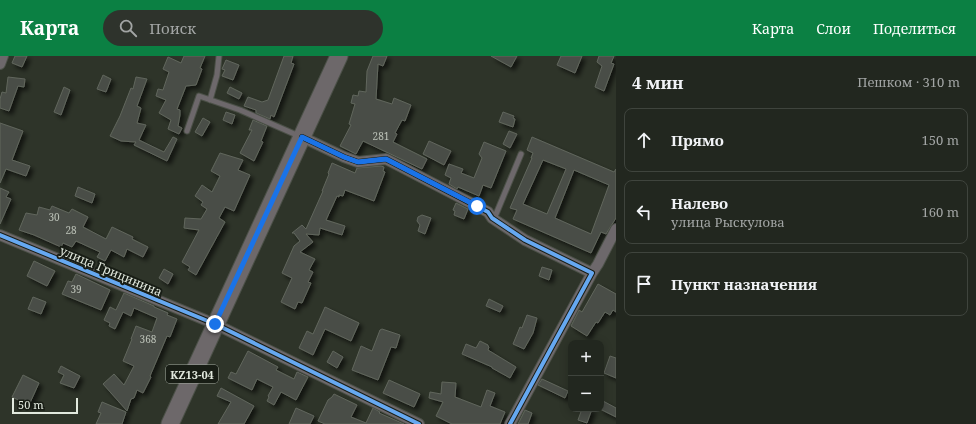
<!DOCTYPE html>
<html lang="ru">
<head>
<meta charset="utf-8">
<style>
  :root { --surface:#22271f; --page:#2e332c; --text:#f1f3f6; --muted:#a2a5a4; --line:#3f443d; --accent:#0b8043 }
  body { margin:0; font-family:"Noto Serif",serif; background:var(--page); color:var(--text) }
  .controls { position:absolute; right:12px; bottom:12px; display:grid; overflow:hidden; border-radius:8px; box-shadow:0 2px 10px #0003 }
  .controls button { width:36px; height:36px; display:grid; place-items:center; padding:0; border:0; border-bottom:1px solid var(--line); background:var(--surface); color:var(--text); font:20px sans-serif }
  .scale { position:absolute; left:12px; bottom:10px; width:66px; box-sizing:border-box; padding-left:4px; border:2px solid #e2e9de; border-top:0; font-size:11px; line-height:14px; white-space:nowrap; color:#e2e9de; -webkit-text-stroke:3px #181d15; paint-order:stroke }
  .stop { position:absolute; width:12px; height:12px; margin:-9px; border:3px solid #1a73e8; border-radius:50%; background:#fff }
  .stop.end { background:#1a73e8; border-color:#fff; box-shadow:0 1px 4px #0008 }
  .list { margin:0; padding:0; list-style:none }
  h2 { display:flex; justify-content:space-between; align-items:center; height:52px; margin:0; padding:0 16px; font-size:17px }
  h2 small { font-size:13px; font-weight:400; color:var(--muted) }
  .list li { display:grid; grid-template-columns:26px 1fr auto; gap:12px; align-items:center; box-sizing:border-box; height:64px; margin:0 8px 8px; padding:0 8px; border:1px solid var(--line); border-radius:8px }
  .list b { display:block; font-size:15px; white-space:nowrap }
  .list p { margin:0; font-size:13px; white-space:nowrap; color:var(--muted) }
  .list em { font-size:13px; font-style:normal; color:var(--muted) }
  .icon { flex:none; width:22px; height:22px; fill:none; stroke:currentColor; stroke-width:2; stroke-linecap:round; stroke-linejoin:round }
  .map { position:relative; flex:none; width:616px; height:368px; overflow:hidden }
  header { display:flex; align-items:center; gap:24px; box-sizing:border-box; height:56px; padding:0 20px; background:var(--accent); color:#fff }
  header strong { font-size:19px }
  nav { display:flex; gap:22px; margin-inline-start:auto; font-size:14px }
  .search { width:280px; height:36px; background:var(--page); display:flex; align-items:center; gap:10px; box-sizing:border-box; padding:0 14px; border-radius:22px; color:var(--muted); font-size:15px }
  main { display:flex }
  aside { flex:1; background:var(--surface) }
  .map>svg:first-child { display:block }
  .building { fill:#494e46; stroke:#61665d; fill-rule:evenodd; filter:url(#shadow) }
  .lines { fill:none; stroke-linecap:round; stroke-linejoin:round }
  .service-casing { stroke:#4b5047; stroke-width:7 }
  .minor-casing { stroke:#4b5047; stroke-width:12 }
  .primary-casing { stroke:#4b5047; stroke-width:19 }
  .service { stroke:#6d686b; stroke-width:5 }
  .minor { stroke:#6d686b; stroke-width:10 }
  .primary { stroke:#6d686a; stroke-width:17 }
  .cycleway-casing { stroke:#181d15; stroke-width:6 }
  .cycleway { stroke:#66a8f1; stroke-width:4 }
  .route { stroke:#1a73e8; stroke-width:5 }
  .labels { text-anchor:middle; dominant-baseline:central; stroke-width:4; stroke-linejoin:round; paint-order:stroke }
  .number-label { font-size:10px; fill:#bcc2b8 }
  .shield { fill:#181d15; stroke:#a5aca2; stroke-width:1 }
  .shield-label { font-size:11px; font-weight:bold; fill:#e2e9de }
  .street-label { font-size:12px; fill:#e2e9de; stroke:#181d15 }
</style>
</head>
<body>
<header>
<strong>Карта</strong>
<div class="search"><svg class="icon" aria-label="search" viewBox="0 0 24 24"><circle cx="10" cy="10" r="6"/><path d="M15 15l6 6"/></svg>Поиск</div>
<nav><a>Карта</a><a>Слои</a><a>Поделиться</a></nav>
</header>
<main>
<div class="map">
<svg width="616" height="368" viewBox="0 0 616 368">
  <defs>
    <filter id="shadow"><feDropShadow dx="3.5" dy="3.5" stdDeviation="2" flood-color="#0009"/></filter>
  </defs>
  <rect width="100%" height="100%" fill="#2e3429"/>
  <!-- building -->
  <path class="building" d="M15,0H27L22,11L12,7Z
    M184,0H205L200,12L202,13L196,29L186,30L177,53L180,54V59L178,70L182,72L179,78L168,73L171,64L159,57L166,44L156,40L158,33L163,34L169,16L163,13L168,1L181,7Z
    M284,0H293L291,7L294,8L274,61L271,59L270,63L256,57V54L244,50L248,41L262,46L268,44Z
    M373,0H387L383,10L378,8L376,43L392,48L394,42L411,49L405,65L402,64L395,77L397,78L393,86L427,103L422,113L363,85L356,98L340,90L351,69L349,68L355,48L351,47L353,39L358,40L359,35L366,36L367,15Z
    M491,0H517L511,11Z
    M561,0H582L575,17L557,9Z
    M599,0H614L611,7L614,8L604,35L595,31L602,10L597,6Z
    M226,4L239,9L233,24L222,20L225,14L222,13Z
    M103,19L111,23L106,36L97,33Z
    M8,21L25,23L24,31L18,30L9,55L0,52V43L2,36L6,37Z
    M136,21L147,23L137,50L141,52L137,67L146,69L139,84L164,96L173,81L177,83L167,105L134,89L136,86L121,85L110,80L120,60L131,32L133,33Z
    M64,31L70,34L61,59L54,56Z
    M230,31L242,37L239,43L227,37Z
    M226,56L235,59L232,68L223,64Z
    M503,56L514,60L513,62L515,63L513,71L499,66Z
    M203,62L210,66L202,80L195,76Z
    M253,64L267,70L261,85L263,86L254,105L240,97L252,74H249Z
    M0,67L23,75L12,104L30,110L26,120L6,113L0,127Z
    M509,75L517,78L510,92L503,88Z
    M532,81L614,116L616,113V162L606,178L601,176L591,197L513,163L517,154L510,152L532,102H531L533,97L527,94ZM543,104L566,113L547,158L523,148ZM574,114L609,129L591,178L555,162Z
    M429,85L451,95L444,109L423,98Z
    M484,86L506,95L491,132L483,129L479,140L458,131L457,133L449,128L451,122L445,119L449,108L463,113L461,117L474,122L482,102L479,98Z
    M220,97L243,104L238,114L250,119L234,155L225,151L219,162L225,166L196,219L188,214L190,211L182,206L199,174L184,172L185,162L201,163L207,153L201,149L203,146L195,140L202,129L212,136L220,120L211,115Z
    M332,107L355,117L357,112L381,110L384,111L383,115L385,116L374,145L345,134L343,140L339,139V141L337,140L326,164L345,170L342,179L320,172L319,179L306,178L313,186L300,196L315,203L309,214L313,216L308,226L311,227L302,247L298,246L295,253L281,246L292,222L282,217L294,190L300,185L294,177H292L302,169L306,173L323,135H322L329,118L328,117Z
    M78,131L95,138L92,147L75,140Z
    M0,132L9,136L6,141L11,143L0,168Z
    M456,147L468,153L464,163L454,159L455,155L453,154Z
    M52,150L69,157L72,153L88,161L83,171L106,183L112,171L133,181L132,183L148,191L143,201L127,193L124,201L111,194L105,205L97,201L100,196L76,185L72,191L63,187L61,191L34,179L19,174L26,157L37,159L39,151L50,154Z
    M422,159L431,162L425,178L418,175L420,169L417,165L418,161Z
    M34,205L55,215L47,230L27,220Z
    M542,211L552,214L549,224L539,220Z
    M164,213L173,218L168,228L159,222Z
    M76,218L110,234L101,254L62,238L68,225L72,226Z
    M598,228L616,238V256L613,254L610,259L605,256L598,267L596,266L587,280L571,270L579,254L582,256Z
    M124,237L154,250V251L168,257L167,259L177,263L170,281L167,280L150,320L151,321L143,337L137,334L134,342L131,343L127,355L103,328L114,318L124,329L134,310L123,305L132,283H131L136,270L152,276L157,262L134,252L131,260L123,256L115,273L109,270L110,267L104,264L110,251L116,254Z
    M33,241L46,246L41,258L28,253Z
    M489,243L503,250L500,256L486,250Z
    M325,251L359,267L351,285L325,273L313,299L299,292L307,275L313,278Z
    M527,259L537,262L533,277L524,293L513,288L520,271L522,272Z
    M382,273L400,279L396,292L391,291L378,324L352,314L361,290L372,295L380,274Z
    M480,285L488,289V290L489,291L488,294L516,311L510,322L492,312V311L462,298L466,288L476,292Z
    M248,295L278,311L276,314L294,323L297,316L308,321L296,344L281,336L274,349L267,345L269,341L268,340L273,331L257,323L252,334L228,322L231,316L236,318Z
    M333,295L343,301L337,312L327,306Z
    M610,300L616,302V322L604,317Z
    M61,310L80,320L74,332L60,327L64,319L58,316Z
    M23,319L39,327L29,349L12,341Z
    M542,323L568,335L565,342L538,329Z
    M389,324L420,338L414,351L383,337Z
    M442,326L456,327L455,341L481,351L487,334L495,337L490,350L505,356L500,368H452L436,360L443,346L429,342L430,336L441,338Z
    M221,332L254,350L244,368H218L231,346L217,340Z
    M334,338L357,349L351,361L366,367L373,352L380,356L379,357L404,368H325L318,365L328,344L332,341Z
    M603,345L616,352V361L600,353H601Z
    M102,346L126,356L122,368H96L101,357L98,356Z
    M296,352L314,360L310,368H289Z
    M582,353H592L587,367L578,364Z
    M525,354L532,357L528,368H518Z"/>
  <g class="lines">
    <defs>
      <path id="service" d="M210,44L217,19L219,0
        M187,75L199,40L240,54L299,80
        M494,163L521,98"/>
      <path id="minor" d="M0,8L3,0
        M302,81L344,101L358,106L386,103L488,156L492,162L525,184L592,217L510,368
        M0,179L215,268L419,368
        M592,217L598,208L616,173"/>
      <path id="primary" d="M170,368L339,0"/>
    </defs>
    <!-- service casing -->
    <use href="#service" class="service-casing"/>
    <!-- minor casing -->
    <use href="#minor" class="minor-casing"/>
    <!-- primary casing -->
    <use href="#primary" class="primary-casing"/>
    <!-- service -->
    <use href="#service" class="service"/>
    <!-- minor -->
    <use href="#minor" class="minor"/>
    <!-- primary -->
    <use href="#primary" class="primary"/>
    <defs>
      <path id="cycleway" d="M302,81L344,101L358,106L386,103L488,156L492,162L525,184L592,217L510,368
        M0,179L215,268L419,368"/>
    </defs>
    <!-- cycleway casing -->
    <use href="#cycleway" class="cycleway-casing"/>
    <!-- cycleway -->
    <use href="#cycleway" class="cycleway"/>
  </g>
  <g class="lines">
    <!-- route -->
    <path class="route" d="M215,268L302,81L344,101L358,106L386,103L477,150"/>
  </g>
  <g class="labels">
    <!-- number labels -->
    <g class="number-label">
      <text x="381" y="80">281</text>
      <text x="54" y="161">30</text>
      <text x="71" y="174">28</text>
      <text x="76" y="233">39</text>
      <text x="148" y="283">368</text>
    </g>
    <!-- shield labels -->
    <rect class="shield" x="166" y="309" width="52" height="18" rx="3"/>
    <g class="shield-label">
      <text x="192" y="318">KZ13-04</text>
    </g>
    <!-- street labels -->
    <g class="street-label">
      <text transform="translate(111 215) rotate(23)">улица Грицинина</text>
    </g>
  </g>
</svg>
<div class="controls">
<button>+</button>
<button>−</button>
</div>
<div class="scale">50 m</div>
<div class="stop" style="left:477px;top:150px"></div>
<div class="stop end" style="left:215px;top:268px"></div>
</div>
<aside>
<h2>4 мин<small>Пешком · 310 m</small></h2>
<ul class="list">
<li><svg class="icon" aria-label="ahead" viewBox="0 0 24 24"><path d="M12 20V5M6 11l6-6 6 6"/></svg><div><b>Прямо</b></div><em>150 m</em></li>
<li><svg class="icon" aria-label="left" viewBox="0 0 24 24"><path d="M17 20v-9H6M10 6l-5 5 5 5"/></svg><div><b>Налево</b><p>улица Рыскулова</p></div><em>160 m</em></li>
<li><svg class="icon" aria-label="arrive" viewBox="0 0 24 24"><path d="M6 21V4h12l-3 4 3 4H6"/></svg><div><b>Пункт назначения</b></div></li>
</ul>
</aside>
</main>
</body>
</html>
